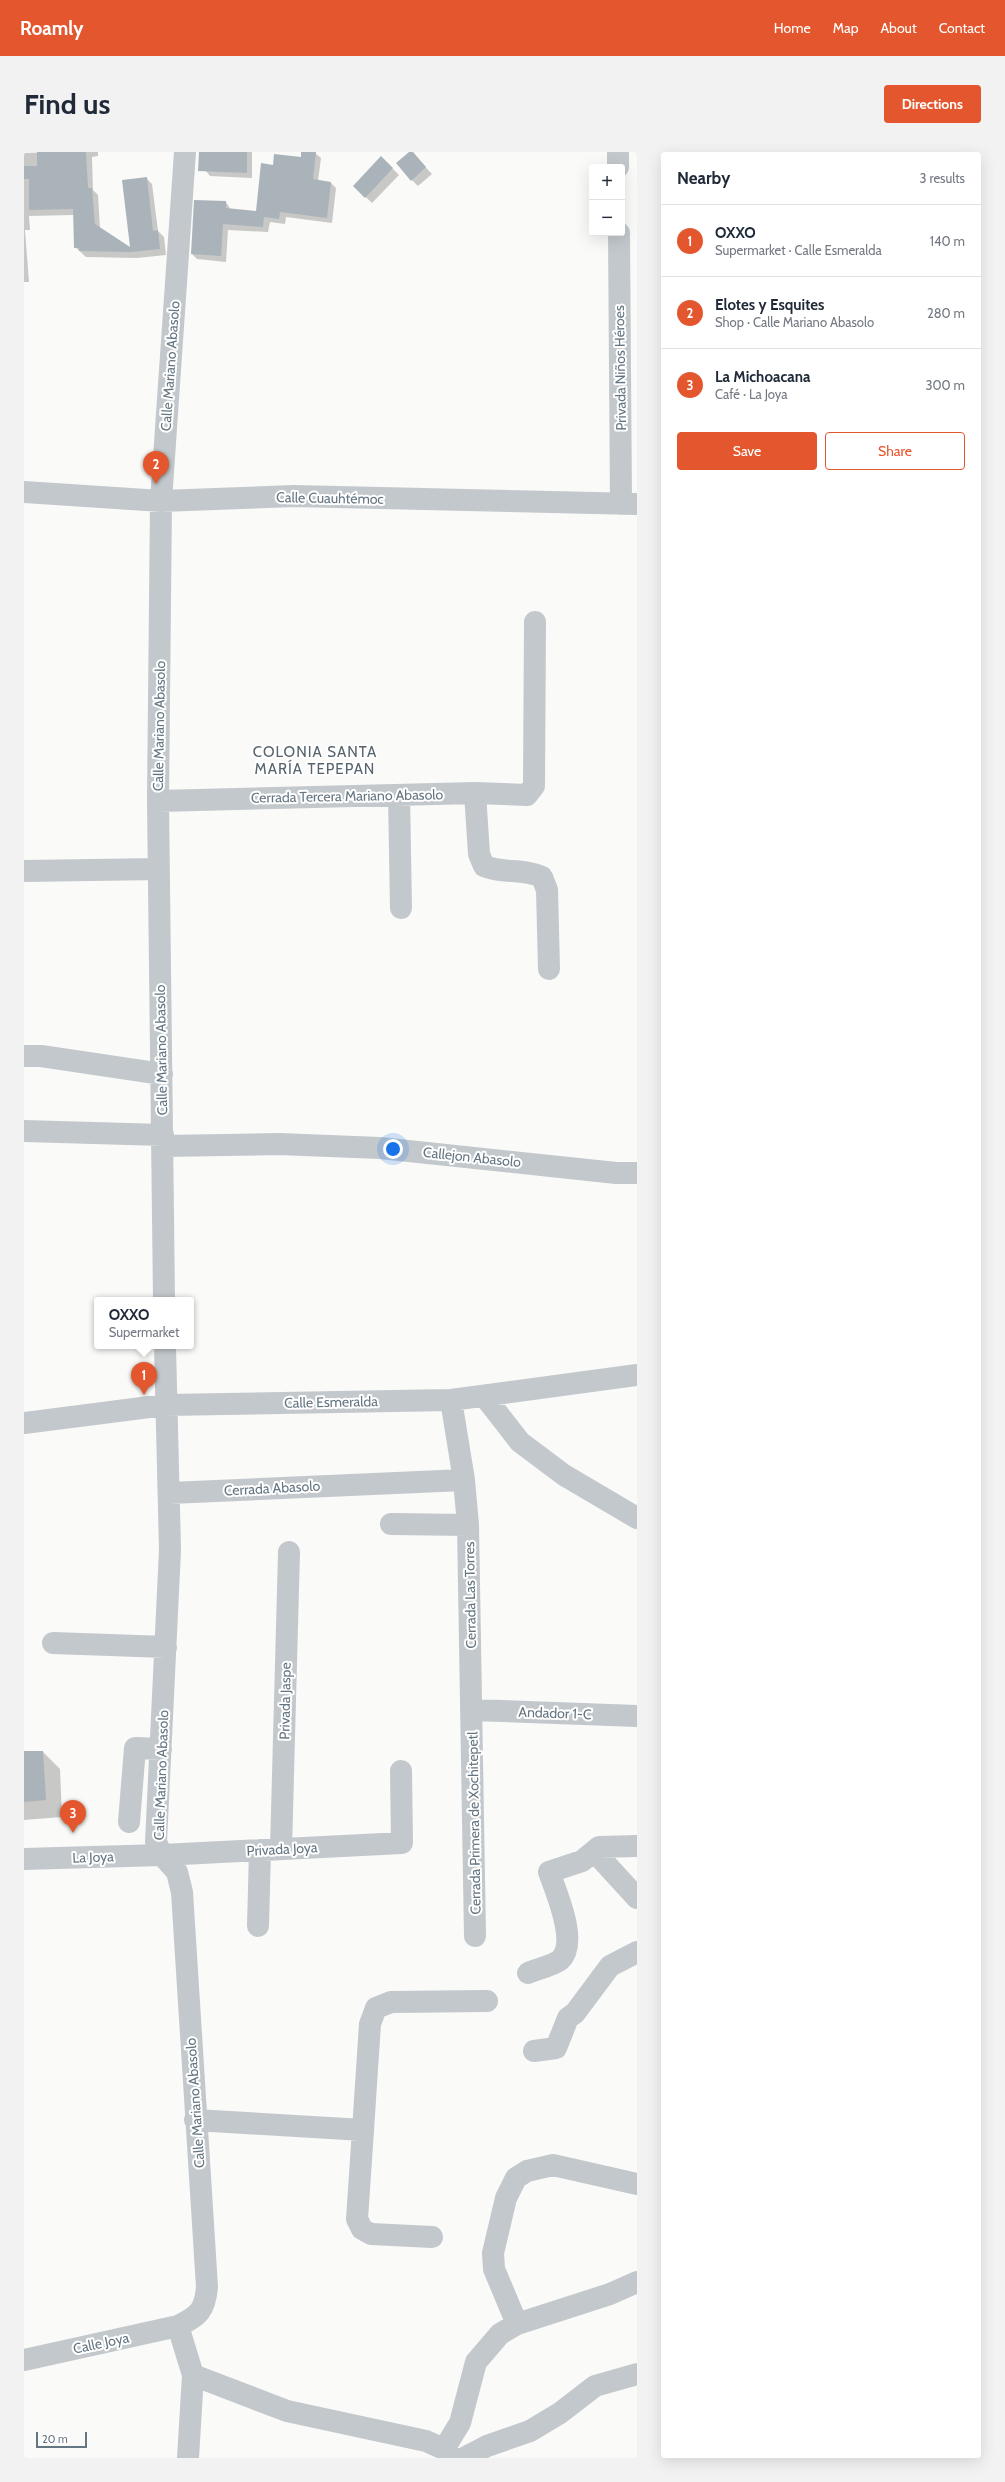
<!DOCTYPE html>
<html lang="en">
<head>
<meta charset="utf-8">
<style>
  :root { --surface:#fff; --page:#f2f2f3; --text:#1f2937; --muted:#747a83; --line:#e0e1e3; --accent:#e4572e }
  body { margin:0; font-family:Cabin,sans-serif; background:var(--page); color:var(--text) }
  .controls { position:absolute; right:12px; top:12px; display:grid; overflow:hidden; border-radius:4px; box-shadow:0 4px 16px #0002 }
  .controls button { width:36px; height:36px; display:grid; place-items:center; padding:0; border:0; border-bottom:1px solid var(--line); background:var(--surface); color:var(--text); font:20px sans-serif }
  .scale { position:absolute; left:12px; bottom:10px; width:51px; box-sizing:border-box; padding-left:4px; border:2px solid #657683; border-top:0; font-size:11px; line-height:14px; white-space:nowrap; color:#657683; -webkit-text-stroke:3px #fff; paint-order:stroke }
  .you { position:absolute; left:369px; top:997px; width:14px; height:14px; margin:-10px; border:3px solid #fff; border-radius:50%; background:#1a73e8; box-shadow:0 0 0 6px #1a73e833 }
  .badge { display:grid; place-items:center; width:26px; height:26px; border-radius:50%; background:var(--accent); color:#fff; font-size:13px; font-weight:700 }
  .pin { position:absolute; translate:-50% -33px; filter:drop-shadow(0 1px 2px #0008) }
  .pin::after { content:''; position:absolute; top:21px; width:14px; height:12px; background:inherit; clip-path:polygon(0 0,100% 0,50% 100%) }
  .popup { position:absolute; left:70px; top:1145px; width:100px; height:52px; box-sizing:border-box; display:grid; place-content:center; border-radius:4px; background:var(--surface); filter:drop-shadow(0 1px 3px #0005); font-size:13px; white-space:nowrap; color:var(--muted) }
  .popup b { font-size:15px; color:var(--text) }
  .popup::after { content:''; position:absolute; left:50%; top:100%; margin-left:-8px; border:8px solid transparent; border-top-color:var(--surface) }
  .list { margin:0; padding:0; list-style:none }
  h2 { display:flex; justify-content:space-between; align-items:center; height:52px; margin:0; padding:0 16px; font-size:17px }
  h2 small { font-size:13px; font-weight:400; color:var(--muted) }
  .list li { display:grid; grid-template-columns:26px 1fr auto; gap:12px; align-items:center; box-sizing:border-box; height:72px; padding:0 16px; border-top:1px solid var(--line) }
  .list b { display:block; font-size:15px; white-space:nowrap }
  .list p { margin:0; font-size:13px; white-space:nowrap; color:var(--muted) }
  .list em { font-size:13px; font-style:normal; color:var(--muted) }
  .actions { display:flex; gap:8px; padding:12px 16px }
  .actions a { flex:1; padding:9px 0; border:1px solid var(--accent); border-radius:4px; text-align:center; font-size:14px; color:var(--accent) }
  .actions .main { background:var(--accent); color:#fff }
  .map { position:relative; flex:none; width:613px; height:2306px; overflow:hidden; border-radius:4px }
  header { display:flex; align-items:center; gap:24px; box-sizing:border-box; height:56px; padding:0 20px; background:var(--accent); color:#fff }
  header strong { font-size:19px }
  nav { display:flex; gap:22px; margin-inline-start:auto; font-size:14px }
  .intro { display:flex; align-items:center; justify-content:space-between; box-sizing:border-box; height:96px; padding:0 24px }
  h1 { margin:0; font-size:28px }
  .button { padding:10px 18px; border-radius:4px; background:var(--accent); color:#fff; font-size:14px; font-weight:700 }
  main { display:flex; gap:24px; padding:0 24px }
  aside { flex:1; background:var(--surface); border-radius:4px; box-shadow:0 4px 16px #0002 }
  .map>svg:first-child { display:block }
  .shadow { fill:#0003 }
  .building { fill:#aab3b9 }
  .lines { fill:none; stroke-linecap:round; stroke-linejoin:round }
  .minor { stroke:#c3c8cc; stroke-width:22 }
  .labels { text-anchor:middle; dominant-baseline:central; stroke-width:4; stroke-linejoin:round; paint-order:stroke }
  .street-label { font-size:14px; fill:#657683; stroke:#fff }
  .neighbourhood-label { font-size:15px; letter-spacing:1px; fill:#57646e; stroke:#fff }
</style>
</head>
<body>
<header>
<strong>Roamly</strong>
<nav><a>Home</a><a>Map</a><a>About</a><a>Contact</a></nav>
</header>
<div class="intro"><h1>Find us</h1><a class="button">Directions</a></div>
<main>
<div class="map">
<svg width="613" height="2306" viewBox="0 0 613 2306">
  <rect width="100%" height="100%" fill="#fafaf8"/>
  <!-- shadow -->
  <path class="shadow" d="M37,0H74V4L68,5L69,38L74,43L76,77L107,97L122,26L128,32L134,79L140,85L142,103L113,106L62,105L51,95L50,63L5,64L6,78H1L5,130H0V1Z
    M181,0H228V26L186,24L181,18Z
    M278,0L291,1L297,6L294,29L307,31L312,36L308,71L262,65L261,72L246,70L244,80L204,78L202,110L173,107L168,102L202,50L207,58L233,61L250,14L277,6Z
    M387,0L408,22L394,34L388,28Z
    M357,5L375,23L348,51L330,34Z
    M0,1600H19L36,1617L38,1665L0,1668Z"/>
  <!-- building -->
  <path class="building" d="M13,0H62L64,36H68L71,72L106,95L98,28L123,25L129,79L134,78L136,97L107,100L55,99V96H50L49,57L5,58V27H0V14H13Z
    M175,0H223V21L174,19Z
    M277,0H292L289,27L307,30L303,66L256,60L255,67L240,65L239,75L199,72L197,104L167,102L170,48L202,49V56L232,59L237,11L249,13L250,2L277,5Z
    M385,0H389L402,15L387,29L372,11Z
    M357,4L369,16L341,46L329,34Z
    M0,1599H19L22,1648L0,1650Z"/>
  <g class="lines">
    <!-- minor -->
    <path class="minor" d="M594,0V15
      M595,81L597,352
      M0,340L137,349L270,344L613,352
      M451,641L503,643L510,634L511,470
      M375,643L377,756
      M134,649L451,641L455,702L460,714C479,722 499,716 518,725L523,738L525,817
      M0,719L135,717
      M0,904H17L138,922
      M0,979L139,983
      M139,994L255,992L356,996L592,1021H613
      M140,1148L134,649L137,349L161,0
      M461,1245L496,1290L540,1323L613,1366
      M427,1248L440,1328L444,1373L451,1784
      M0,1271L141,1253L427,1248L613,1223
      M146,1341L440,1328
      M367,1372L444,1373
      M29,1491L142,1495
      M449,1558L613,1564
      M105,1670L111,1596L137,1597
      M257,1697L265,1400
      M570,1699L613,1746
      M0,1707L138,1703L378,1691L377,1619
      M234,1774L236,1698
      M504,1821C513,1817 528,1814 536,1808C555,1791 532,1740 525,1720L558,1709L575,1695L613,1694
      M510,1899L532,1896L544,1866L551,1861L586,1814L613,1800
      M171,1968L339,1978L333,2067L338,2077L347,2082L408,2085
      M339,1978L346,1872L352,1856L367,1850L463,1849
      M493,2172L470,2117L469,2101L482,2046L492,2026L503,2019L529,2013L613,2032
      M154,2174L169,2223L263,2259L402,2289L420,2297L429,2306
      M0,2208L154,2174C175,2164 181,2158 183,2135L158,1740L153,1720L138,1703L132,1690L146,1398L141,1194
      M420,2297L436,2271L452,2210L476,2182L493,2172L586,2142L613,2130
      M164,2306L169,2223
      M440,2306L463,2294L506,2279L536,2261L571,2234L613,2222"/>
  </g>
  <g class="labels">
    <!-- street labels -->
    <g class="street-label">
      <text transform="translate(146 214) rotate(-86)">Calle Mariano Abasolo</text>
      <text transform="translate(596 216) rotate(-91)">Privada Niños Héroes</text>
      <text transform="translate(306 346) rotate(1)">Calle Cuauhtémoc</text>
      <text transform="translate(135 574) rotate(-89)">Calle Mariano Abasolo</text>
      <text transform="translate(323 644) rotate(-1)">Cerrada Tercera Mariano Abasolo</text>
      <text transform="translate(137 898) rotate(-91)">Calle Mariano Abasolo</text>
      <text transform="translate(448 1005) rotate(6)">Callejon Abasolo</text>
      <text transform="translate(307 1250) rotate(-1)">Calle Esmeralda</text>
      <text transform="translate(248 1336) rotate(-3)">Cerrada Abasolo</text>
      <text transform="translate(446 1443) rotate(-91)">Cerrada Las Torres</text>
      <text transform="translate(261 1549) rotate(-89)">Privada Jaspe</text>
      <text transform="translate(531 1561) rotate(2)">Andador 1-C</text>
      <text transform="translate(137 1623) rotate(-88)">Calle Mariano Abasolo</text>
      <text transform="translate(450 1671) rotate(-91)">Cerrada Primera de Xochitepetl</text>
      <text transform="translate(258 1697) rotate(-3)">Privada Joya</text>
      <text transform="translate(69 1705) rotate(-2)">La Joya</text>
      <text transform="translate(171 1951) rotate(-94)">Calle Mariano Abasolo</text>
      <text transform="translate(77 2191) rotate(-12)">Calle Joya</text>
    </g>
    <!-- neighbourhood labels -->
    <g class="neighbourhood-label">
      <text x="291" y="600">COLONIA SANTA<tspan x="291" dy="17">MARÍA TEPEPAN</tspan></text>
    </g>
  </g>
</svg>
<div class="controls">
<button>+</button>
<button>−</button>
</div>
<div class="scale">20 m</div>
<div class="you"></div>
<div class="pin badge" style="left:120px;top:1243px">1</div>
<div class="popup"><b>OXXO</b>Supermarket</div>
<div class="pin badge" style="left:132px;top:332px">2</div>
<div class="pin badge" style="left:49px;top:1681px">3</div>
</div>
<aside>
<h2>Nearby<small>3 results</small></h2>
<ul class="list">
<li><span class="badge">1</span><div><b>OXXO</b><p>Supermarket · Calle Esmeralda</p></div><em>140 m</em></li>
<li><span class="badge">2</span><div><b>Elotes y Esquites</b><p>Shop · Calle Mariano Abasolo</p></div><em>280 m</em></li>
<li><span class="badge">3</span><div><b>La Michoacana</b><p>Café · La Joya</p></div><em>300 m</em></li>
</ul>
<div class="actions"><a class="main">Save</a><a>Share</a></div>
</aside>
</main>
</body>
</html>
